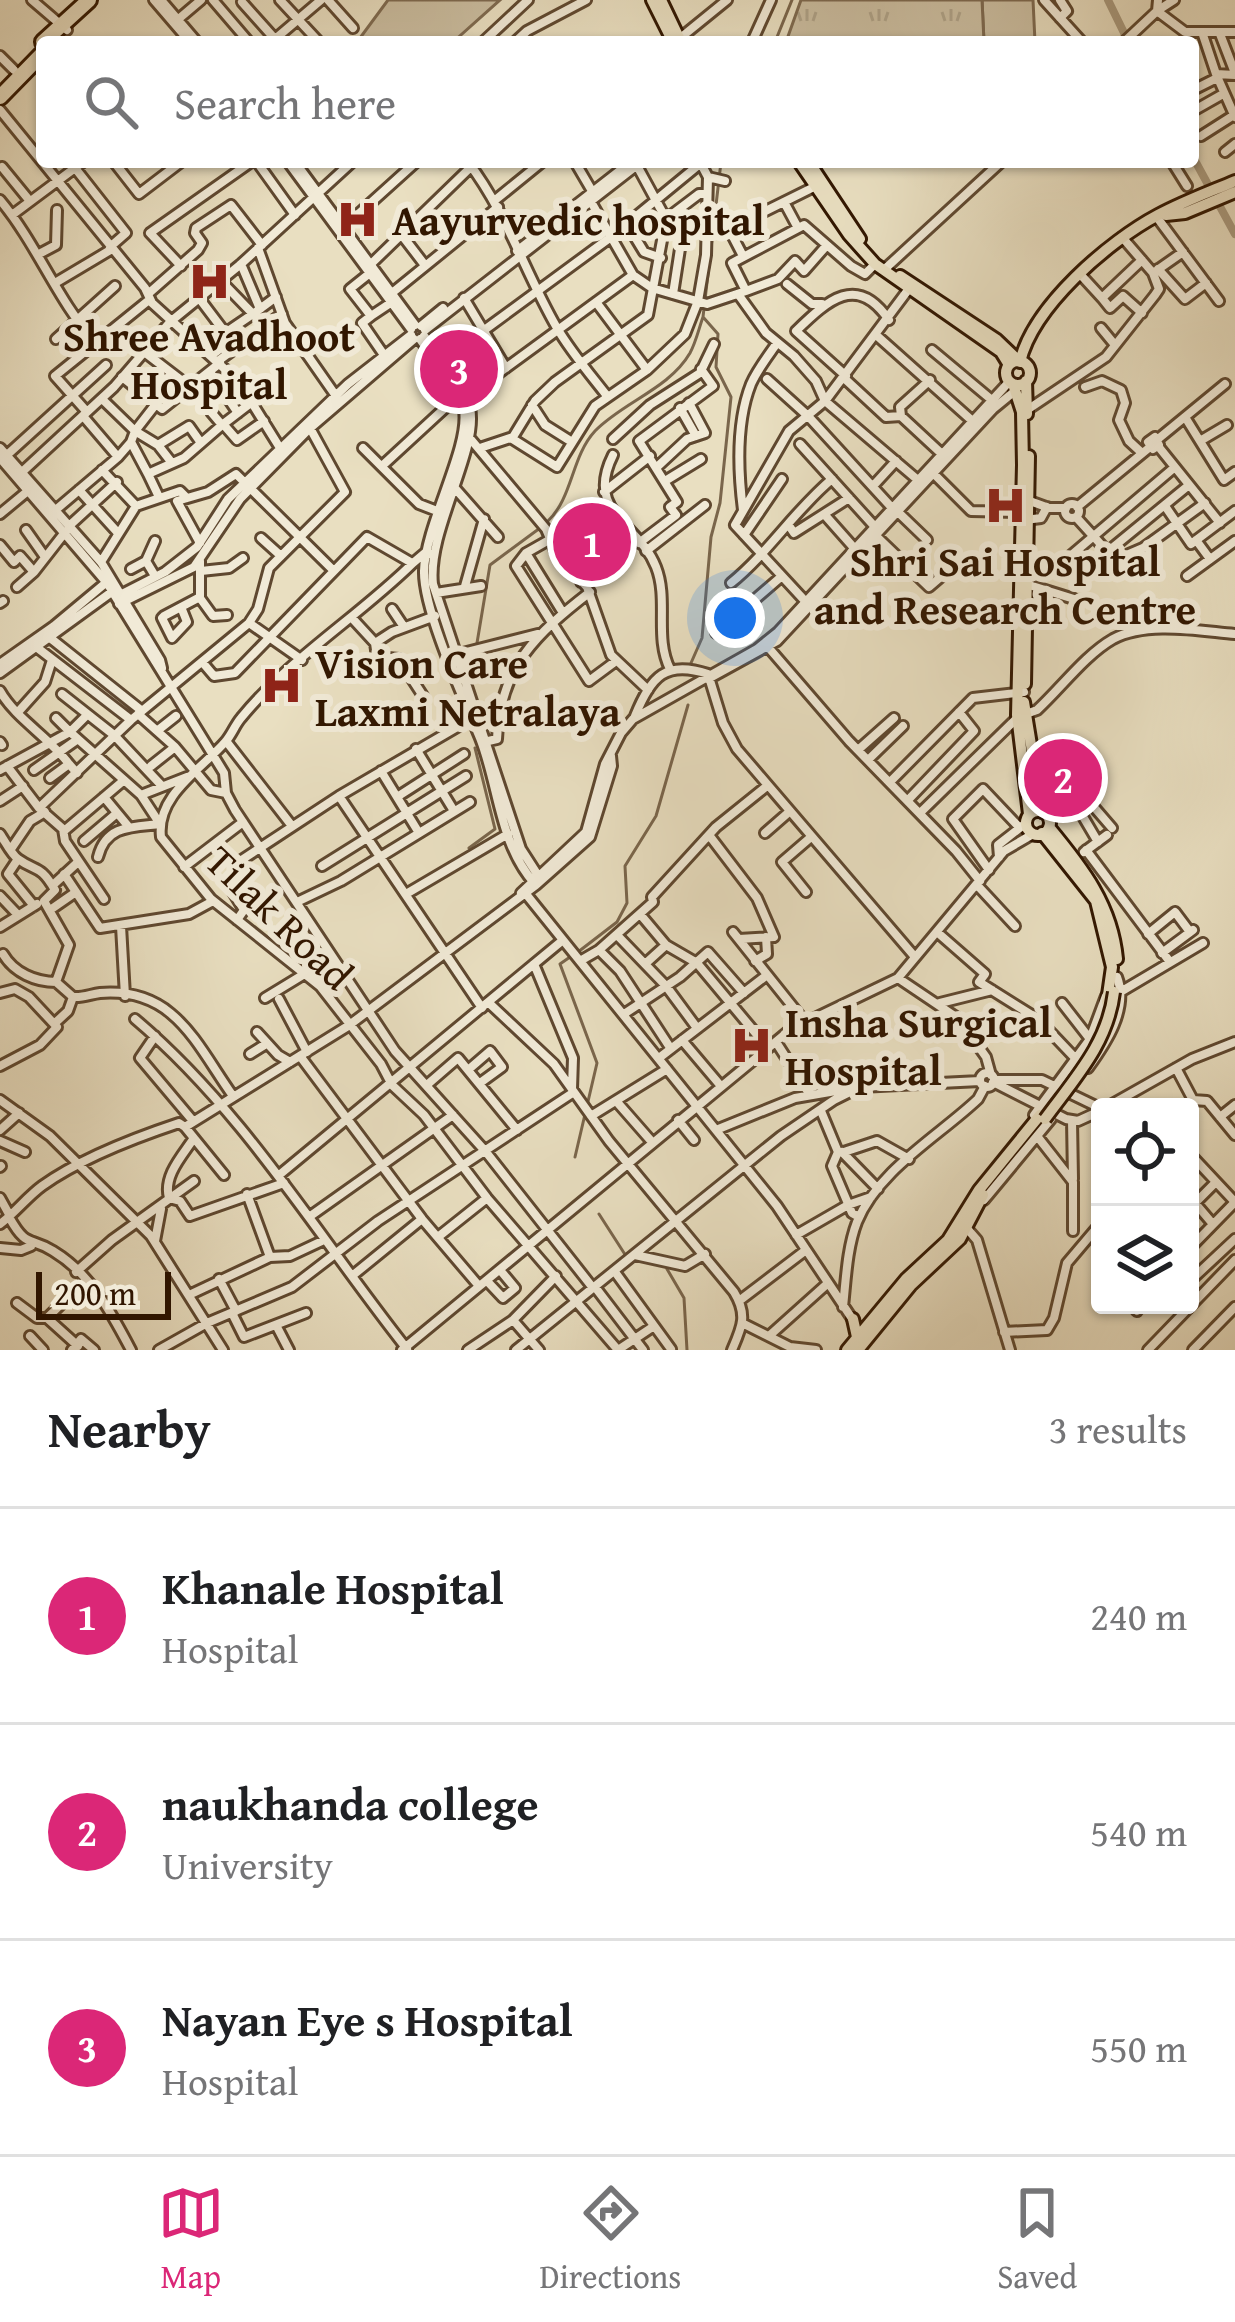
<!DOCTYPE html>
<html lang="en">
<head>
<meta charset="utf-8">
<style>
  :root { --surface:#fff; --page:#f6f6f6; --text:#202124; --muted:#757577; --line:#e0e0e0; --accent:#db2777 }
  body { margin:0; font-family:"Gentium Book Plus",serif; background:var(--page); color:var(--text) }
  .controls { position:absolute; right:36px; bottom:36px; display:grid; overflow:hidden; border-radius:12px; box-shadow:0 3px 9px #0004 }
  .controls button { width:108px; height:108px; display:grid; place-items:center; padding:0; border:0; border-bottom:3px solid var(--line); background:var(--surface); color:var(--text); font:60px sans-serif }
  .scale { position:absolute; left:36px; bottom:30px; width:135px; box-sizing:border-box; padding-left:12px; border:6px solid #311600; border-top:0; font-size:33px; line-height:42px; white-space:nowrap; color:#311600; -webkit-text-stroke:9px #f1ead7; paint-order:stroke }
  .you { position:absolute; left:735px; top:618px; width:42px; height:42px; margin:-30px; border:9px solid #fff; border-radius:50%; background:#1a73e8; box-shadow:0 0 0 18px #1a73e833 }
  .badge { display:grid; place-items:center; width:78px; height:78px; border-radius:50%; background:var(--accent); color:#fff; font-size:39px; font-weight:700 }
  .pin { position:absolute; translate:-50% -50%; border:6px solid #fff; box-shadow:0 3px 12px #0006 }
  .list { margin:0; padding:0; list-style:none }
  h2 { display:flex; justify-content:space-between; align-items:center; height:156px; margin:0; padding:0 48px; font-size:51px }
  h2 small { font-size:39px; font-weight:400; color:var(--muted) }
  .list li { display:grid; grid-template-columns:78px 1fr auto; gap:36px; align-items:center; box-sizing:border-box; height:216px; padding:0 48px; border-top:3px solid var(--line) }
  .list b { display:block; font-size:45px; white-space:nowrap }
  .list p { margin:0; font-size:39px; white-space:nowrap; color:var(--muted) }
  .list em { font-size:39px; font-style:normal; color:var(--muted) }
  .icon { flex:none; width:66px; height:66px; fill:none; stroke:currentColor; stroke-width:2; stroke-linecap:round; stroke-linejoin:round }
  .map { position:relative; flex:none; width:1235px; height:1350px; overflow:hidden }
  .search { position:absolute; background:var(--surface); box-shadow:0 3px 9px #0004; left:36px; right:36px; top:36px; height:132px; display:flex; align-items:center; gap:30px; box-sizing:border-box; padding:0 42px; border-radius:12px; color:var(--muted); font-size:45px }
  .sheet { height:804px; background:var(--surface) }
  nav { display:flex; justify-content:space-around; align-items:center; box-sizing:border-box; height:168px; border-top:3px solid var(--line); background:var(--surface); font-size:33px; color:var(--muted) }
  nav a { display:grid; justify-items:center; gap:6px }
  nav .on { color:var(--accent) }
  .map>svg:first-child { display:block }
  .green { fill:#cabda0; stroke:#7e6a50; stroke-width:3 }
  .park { fill:url(#park-tufts); stroke:#7e6a50; stroke-width:3 }
  .lines { fill:none; stroke-linecap:round; stroke-linejoin:round }
  .stream { stroke:#7a664c; stroke-width:3 }
  .river { stroke:#aa9b7f; stroke-width:8 }
  .minor-casing { stroke:#5f4830; stroke-width:14 }
  .major-casing { stroke:#311600; stroke-width:16 }
  .highway-casing { stroke:#311600; stroke-width:20 }
  .minor { stroke:#f1ead7; stroke-width:8 }
  .major { stroke:#e9dfc1; stroke-width:10 }
  .highway { stroke:#e9dfc1; stroke-width:14 }
  .major-bridge-casing { stroke:#311600; stroke-width:16; stroke-linecap:butt }
  .major-bridge { stroke:#e9dfc1; stroke-width:10 }
  .labels { text-anchor:middle; dominant-baseline:central; stroke-width:12; stroke-linejoin:round; paint-order:stroke }
  .poi-label { font-size:42px; font-weight:bold; fill:#311600; stroke:#f1ead7; text-anchor:start }
  .street-label { font-size:42px; fill:#311600; stroke:#f1ead7 }
</style>
</head>
<body>
<div class="map">
<svg width="1235" height="1350" viewBox="0 0 1235 1350">
  <defs>
    <pattern id="park-tufts" width="24" height="20" patternUnits="userSpaceOnUse" patternTransform="scale(3)"><rect width="24" height="20" fill="#cabda0"/><path d="M3 7l-1-3M5 7V3M7 7l1-3M15 17l-1-3M17 17v-4M19 17l1-3" fill="none" stroke="#aea288"/></pattern>
  </defs>
  <rect width="100%" height="100%" fill="#e9dfc1"/>
  <filter id="stains"><feTurbulence type="fractalNoise" baseFrequency=".00167" numOctaves="4"/><feColorMatrix values="0 0 0 0 .2 0 0 0 0 .09 0 0 0 0 .02 0 0 0 .5 -.17"/></filter>
  <radialGradient id="worn" r=".72"><stop offset=".6" stop-color="#630" stop-opacity="0"/><stop offset="1" stop-color="#630" stop-opacity=".3"/></radialGradient>
  <!-- green -->
  <path class="green" d="M388,0H500L453,42H357Z
    M982,0H1033L1035,42H984Z"/>
  <!-- park -->
  <path class="park" d="M801,0H982L984,42H786Z"/>
  <g class="lines">
    <!-- stream -->
    <path class="stream" d="M775,42L792,0
      M547,522C573,498 571,457 595,431C623,402 669,389 690,353C696,342 699,328 703,317
      M691,663L702,638L711,537L720,503L731,397L716,367L718,334L703,317L721,162
      M472,673L490,565L540,528
      M469,848L495,829L475,748
      M578,952L617,922L627,903L625,866L656,816L688,705
      M570,957L560,964L597,1063L575,1157
      M599,1214L626,1256
      M667,1269L684,1298L687,1350"/>
    <!-- river -->
    <path class="river" d="M1108,0L1128,41
      M1193,157L1235,234"/>
    <defs>
      <path id="minor" d="M32,0L67,30
        M154,0L190,42
        M161,0L197,42
        M213,0L249,42
        M280,0L319,42
        M328,0L353,28
        M1044,0L1082,42
        M1174,0L1157,11L1185,32H1202L1216,74L1235,75
        M242,2L275,39L272,41
        M1060,18L1067,11L1060,0
        M175,22L201,0
        M1202,32H1235
        M1220,34L1235,73
        M275,39L321,0
        M679,39L727,0
        M483,42L528,0
        M515,42L527,31L586,0
        M752,42L771,0
        M1124,42L1157,11L1158,0
        M0,56L14,70
        M1216,74L1235,117
        M1193,90L1217,78
        M0,110L145,288L152,303L239,382L280,448
        M1193,111L1223,94
        M1201,136L1234,115
        M1225,152L1235,144
        M114,162L139,194L181,162
        M257,162L295,215
        M288,162L411,329
        M295,162L415,325
        M468,162C507,213 525,273 557,328C571,352 590,374 607,396
        M575,162L592,191
        M1172,162L1187,186
        M2,167L29,200
        M75,168L126,233L110,247
        M708,177L725,181
        M0,200C37,244 57,300 95,342
        M590,200L633,275L652,288L707,304L746,291L732,263L804,225L851,266L865,274L875,264
        M494,201L542,162
        M784,202L798,228
        M12,215L83,162
        M1156,216L1219,301
        M666,219L699,194H707
        M627,224L644,252L661,258
        M344,227L416,162
        M401,234L424,264
        M1122,237L1153,273
        M258,248L285,323L336,396
        M517,251L631,162
        M39,254L56,245L57,210
        M743,256L729,229L816,186
        M241,264L260,309
        M371,264L476,162
        M181,266L150,233L251,162
        M887,267L1001,162
        M1158,269L1185,299L1206,283
        M370,273L350,289L371,316L392,302
        M1080,274L1102,298L1142,260
        M221,281L253,314L276,297
        M55,283L112,249
        M787,284L812,304H822
        M746,291L778,279L795,261L804,271L827,245
        M392,293L498,207
        M148,294L198,250L202,243L195,233L196,228L231,205L262,245
        M673,294L684,223L680,209
        M738,294L766,333L794,356L816,381L825,401L919,481
        M199,298L236,347
        M464,298L506,368
        M1102,298L1110,308L1123,296L1142,313
        M596,302L647,370
        M371,316L362,323L384,355
        M421,326L443,308
        M1101,328L1115,345
        M425,330L641,162
        M483,331L611,237L701,163
        M225,333L253,314
        M875,334L977,425
        M424,336C440,357 465,381 470,408C479,450 427,531 433,584L521,849L539,877
        M56,339L115,286
        M420,339C434,360 460,384 464,410C470,448 425,525 424,571C423,610 464,699 480,738C499,786 499,844 535,884
        M932,350L993,401
        M143,351L190,387
        M218,361L282,314
        M210,372L238,413
        M846,376L796,331C828,300 857,273 889,320
        M122,377L162,409L220,363
        M844,378L886,417L901,416
        M767,379L808,416L893,509
        M930,380L900,407L901,416L943,455
        M1085,387L1102,381L1121,390L1125,403L1119,420L1129,441L1142,453
        M102,399L135,431L131,442L148,474L184,458L222,425
        M156,404L135,431L158,445
        M532,405L545,425L572,442
        M680,408L696,436
        M1027,410L1106,357L1155,295L1159,289L1153,273L1183,252
        M87,412L55,376L149,300
        M211,412L222,425L252,402
        M83,416L118,457
        M1185,417L1224,480L1235,472
        M223,424L237,440L264,421
        M468,436L546,529L557,555L587,587L611,655L648,690
        M1155,437L1159,445L1153,449L1148,442Z
        M511,438L557,467L595,406L647,370L685,334L698,301L706,255L708,177L700,162
        M613,439L650,405L700,373L714,344
        M1158,439L1225,384
        M1200,441L1227,425
        M800,444L876,528
        M1158,446L1220,523
        M0,448L101,562L160,660L162,668
        M363,448L419,504L437,511
        M480,448L513,437L535,401L555,382L648,315L666,219L635,162
        M7,455L106,365
        M613,455C584,513 639,523 656,567C669,600 654,637 670,669
        M0,458L107,583L224,773L226,793L235,810L395,1051L486,1152L593,1288
        M172,463L158,445L189,426L201,443
        M382,466L459,395L477,389L633,275
        M657,467L687,439L705,433L689,403
        M102,470L136,506
        M22,472L114,387L170,322L241,264L352,162
        M148,474L159,497
        M934,474L971,511L1021,512
        M665,481L701,459
        M453,486L498,537
        M873,486L896,461
        M79,490L118,533
        M604,492L650,456
        M1027,500L1049,508H1066
        M1065 511a7 7 0 1 1 14 0a7 7 0 1 1-14 0Z
        M1165,506L1191,544L1235,511
        M1077,507L1150,447
        M743,510C738,471 736,422 751,384C757,370 768,356 777,343
        M52,513L118,457L131,442
        M899,513L927,540
        M0,514L29,490
        M824,514L855,549
        M1076,517L1115,560L1143,548L1205,503
        M1025,520L1041,518L1047,507
        M788,524L794,533L849,498
        M69,526L117,482
        M26,530L45,557
        M744,535L782,479
        M877,537L929,587L950,569
        M261,538L281,556
        M549,540L526,553L516,566L589,681L616,661
        M1196,540L1210,559
        M200,543L177,501L208,492L236,474L334,571
        M639,543L676,515L670,507L677,502L639,441L713,386L701,369
        M0,545L14,562L20,556L34,572L66,531
        M646,551L705,505
        M526,553L563,613
        M1106,553L1189,485
        M434,555L426,552L413,563C358,617 289,659 241,718C235,725 232,734 226,741C202,769 156,795 161,837L211,899L320,986L381,1064L392,1085L424,1115L487,1198L618,1350
        M557,555L600,522
        M101,562L136,506L180,491L187,498
        M1062,563L1175,467
        M131,569L146,561
        M570,569L623,525
        M201,571L229,568L243,558
        M155,576L146,561L155,541
        M1187,576L1235,541
        M581,582L634,538
        M731,583C769,552 794,511 832,479
        M1029,585L1074,599
        M465,586L484,519
        M17,587L34,572
        M436,593L481,586
        M116,597L165,572L197,547L228,499L348,384L411,335
        M200,598L213,616L227,615
        M806,602L735,525L789,431L825,401L908,290
        M0,603L3,601
        M119,604L194,567L240,499L308,430L414,339
        M181,607L187,622L172,638L162,618L164,616L200,597V561
        M392,609L404,627
        M352,618L375,643L392,632L435,616
        M249,623L302,660
        M716,633L782,576
        M49,637L142,711
        M375,643L377,657L399,659L425,699
        M35,646L131,720
        M768,647L849,741L956,851L980,881
        M455,655L538,634
        M203,663L214,676L235,673L367,537L412,563
        M0,664L54,626L108,581
        M0,673L113,591
        M708,679L777,641L993,409L1015,391
        M0,691C15,718 50,738 69,764
        M62,694L114,735L161,785
        M19,711L45,682L52,660
        M138,714L175,747L211,790L226,793
        M1026,714L1037,710C1061,688 1085,655 1113,639C1147,621 1199,631 1235,634
        M635,716C651,676 666,660 708,674L723,723L737,749L915,957
        M56,718L70,732L86,716
        M157,731L176,716
        M226,741L292,826
        M0,742L2,745
        M484,742L497,739C500,667 536,634 590,592
        M416,749L454,811
        M858,750L894,718
        M868,760L903,726
        M7,766L39,808L63,829L65,841L104,899
        M151,766L175,747
        M0,770L70,732L141,795L160,824C132,827 106,825 98,857
        M34,770L78,739
        M381,771L419,833
        M50,778L69,764L77,773
        M891,781L973,698L1024,692
        M1081,792L1112,828
        M141,795L187,777
        M339,796L482,1008
        M104,797L128,826
        M397,797L464,754
        M1072,798L1098,842
        M909,799L974,731L959,712
        M0,801L23,786
        M39,808L131,720L249,623L258,609L269,568L345,492L310,428
        M921,812L1016,719
        M1049,818L1099,778
        M64,831L123,781
        M765,833L789,812
        M0,834C5,841 11,854 18,859C36,872 40,864 55,890L44,901L69,945L56,982L73,997C83,998 91,994 100,993C175,987 196,1044 233,1096
        M709,835L757,898L774,937L739,939
        M84,841L117,813
        M11,849L30,821L45,812
        M1086,850L1170,962
        M1084,852L1107,835
        M999,857L998,845L1026,823
        M18,859L8,874L34,906
        M322,866L466,776
        M184,867L243,822
        M989,870L953,819L983,789L1018,826
        M64,874L100,928L189,914L213,901
        M53,885L78,862
        M977,885L1015,926
        M806,892L782,862L811,837
        M521,893L586,832L605,764L621,733L633,719L757,649L778,632L1009,382
        M406,894L508,834
        M526,894L777,1206L853,1320
        M0,896L18,915
        M297,902L341,881L470,802
        M50,910L76,892
        M640,914L666,945L697,963L768,1048
        M237,920L244,910L233,892L243,878L237,863L339,796L476,716
        M121,926L125,996
        M0,927L37,904
        M733,932L805,1022
        M937,932L985,974L979,982L1038,1019L1076,1059
        M1148,934L1175,912L1190,932
        M617,935L666,986L697,1028
        M599,950L620,971L671,1049
        M1162,953L1193,930
        M3,954C14,973 36,982 56,982
        M580,961L599,950L653,902L652,897L716,827L767,786
        M755,961L767,954L766,937
        M534,964L573,1058L572,1089
        M645,964L666,945
        M898,978L959,1019L986,1057L991,1075
        M1122,991L1203,943
        M0,993L15,989L29,997L57,1027L40,1045L0,1066
        M265,998L306,973
        M279,999L307,1052
        M489,1003L554,1064L609,1141L734,1292C748,1315 742,1327 732,1350
        M940,1003L992,990
        M1062,1003L1090,1039
        M624,1014L680,977L708,952L744,993
        M135,1019C245,1112 319,1238 407,1349
        M55,1023L68,1011L73,997
        M257,1032L278,1055L290,1062
        M155,1036L140,1058L193,1121
        M682,1040L720,1085
        M776,1042L810,1095
        M250,1054L266,1044
        M300,1056L422,1219L479,1286
        M659,1058L767,975
        M1088,1068C1106,1043 1129,1009 1117,977
        M1176,1068L1193,1100L1184,1107
        M468,1070L490,1051L502,1067L480,1083
        M980 1080a7 7 0 1 1 14 0a7 7 0 1 1-14 0Z
        M995,1080H1042L1100,1108
        M993,1082L1066,1119L1078,1121L1100,1111
        M428,1084L458,1058L517,1130
        M0,1100L50,1136L151,1236L223,1350
        M1193,1100L1207,1101L1235,1135
        M617,1102L652,1142
        M1107,1107L1192,1059L1235,1042
        M821,1111L838,1152L832,1166L852,1213L859,1217
        M1034,1115L1090,1039L1106,996
        M591,1116L667,1069
        M1220,1117L1235,1105
        M678,1120L694,1140
        M1072,1120L1073,1179
        M185,1127L224,1175
        M0,1130L19,1113
        M716,1130L795,1098L853,1088
        M1037,1136L1073,1182V1231
        M194,1138C182,1156 163,1176 169,1198L180,1201L190,1216L284,1183
        M0,1141L25,1152
        M842,1152L878,1189
        M844,1152L877,1141L909,1159
        M1190,1154L1235,1202
        M0,1167L1,1166
        M278,1176L563,940
        M247,1194L270,1257
        M0,1198L10,1216
        M984,1200L1051,1119
        M9,1217C27,1249 29,1236 53,1251C91,1274 111,1312 131,1350
        M309,1217L453,1115
        M1212,1223L1195,1203L1216,1182
        M0,1224C15,1213 27,1197 42,1186C81,1158 134,1138 179,1123L185,1127L348,1026L536,885L590,837L612,766L611,756
        M963,1224L977,1240L1010,1350
        M796,1235L848,1205L871,1197
        M438,1237L487,1198
        M155,1241L161,1209
        M0,1248L21,1250L31,1246
        M1190,1248L1235,1202
        M635,1255L685,1266L705,1254
        M76,1272L112,1240L194,1181
        M615,1272L671,1349
        M352,1276L422,1219
        M219,1279L236,1311
        M487,1281L503,1298L515,1288L500,1270
        M1190,1281L1235,1239
        M595,1287L643,1350
        M189,1295L270,1257L290,1256L322,1241
        M739,1301L806,1250
        M17,1303L37,1318H47L86,1280
        M1132,1305L1137,1311
        M843,1307C846,1279 847,1248 857,1222C878,1170 939,1136 978,1099L985,1086
        M1164,1307L1166,1305
        M232,1313L244,1337L306,1313
        M47,1318L78,1346
        M513,1320L539,1350
        M744,1324L790,1347L816,1350
        M276,1325L289,1350
        M1004,1332L1047,1330L1054,1318L1067,1263L1100,1224V1165
        M30,1336L43,1350
        M769,1336L827,1284
        M72,1350L81,1339L94,1350
        M159,1350L207,1323L292,1287L378,1221L574,1092
        M402,1350L790,1030L898,978L1004,851L1033,834
        M468,1350L513,1320L556,1276
        M516,1350L781,1136L834,1100L860,1087L980,1081
        M618,1350L654,1326
        M1148,1350L1235,1260
        M1193,1350L1235,1307"/>
      <path id="major" d="M652,0L673,42
        M661,0L681,42
        M799,162L849,235L875,264L1001,352L1009,365
        M809,162L860,239
        M1166,215L1185,213L1235,192
        M900,276L997,340L1019,361
        M1006 373a12 12 0 1 1 24 0a12 12 0 1 1-24 0Z
        M1020,362C1033,306 1109,241 1158,215C1182,202 1209,192 1235,181
        M1026,381L1027,414
        M1013,384L1022,412L1023,465L1017,715L1029,814
        M1025,684L1029,456
        M1024,702L1042,812
        M1026 823a12 12 0 1 1 24 0a12 12 0 1 1-24 0Z
        M1049,827C1083,868 1112,905 1117,959
        M1042,833L1096,901L1112,967L1107,1002
        M853,1319L857,1337
        M847,1350L906,1279L948,1240L979,1190L1040,1115
        M858,1350L911,1285L960,1239L983,1195"/>
      <path id="highway" d="M43,42L89,0
        M0,97L42,54"/>
    </defs>
    <!-- minor casing -->
    <use href="#minor" class="minor-casing"/>
    <!-- major casing -->
    <use href="#major" class="major-casing"/>
    <!-- highway casing -->
    <use href="#highway" class="highway-casing"/>
    <!-- minor -->
    <use href="#minor" class="minor"/>
    <!-- major -->
    <use href="#major" class="major"/>
    <!-- highway -->
    <use href="#highway" class="highway"/>
    <defs>
      <path id="major-bridge" d="M1045,1119C1075,1078 1108,1043 1114,992"/>
    </defs>
    <!-- major-bridge casing -->
    <use href="#major-bridge" class="major-bridge-casing"/>
    <!-- major-bridge -->
    <use href="#major-bridge" class="major-bridge"/>
  </g>
  <!-- icons -->
  <defs>
    <symbol id="hospital-bare" viewBox="-9 -9 18 18"><path d="M-5-5h3v3.5h4V-5h3V5h-3V1.5h-4V5h-3Z" fill="#8f2418" stroke="#f1ead7" stroke-width="2.5" paint-order="stroke"/></symbol>
  </defs>
  <g fill-rule="evenodd">
    <use href="#hospital-bare" x="328" y="190" width="59" height="59"/>
    <use href="#hospital-bare" x="180" y="252" width="59" height="59"/>
    <use href="#hospital-bare" x="976" y="476" width="59" height="59"/>
    <use href="#hospital-bare" x="252" y="656" width="59" height="59"/>
    <use href="#hospital-bare" x="722" y="1016" width="59" height="59"/>
  </g>
  <g class="labels">
    <!-- poi labels -->
    <g class="poi-label">
      <text x="392" y="219">Aayurvedic hospital</text>
      <text x="209" y="335" text-anchor="middle">Shree Avadhoot<tspan x="209" dy="48">Hospital</tspan></text>
      <text x="1005" y="560" text-anchor="middle">Shri Sai Hospital<tspan x="1005" dy="48">and Research Centre</tspan></text>
      <text x="315" y="662">Vision Care<tspan x="315" dy="48">Laxmi Netralaya</tspan></text>
      <text x="785" y="1021">Insha Surgical<tspan x="785" dy="48">Hospital</tspan></text>
    </g>
    <!-- street labels -->
    <g class="street-label">
      <text transform="translate(280 917) rotate(44)">Tilak Road</text>
    </g>
  </g>
  <rect width="100%" height="100%" filter="url(#stains)"/>
  <rect width="100%" height="100%" fill="url(#worn)"/>
</svg>
<div class="controls">
<button><svg class="icon" aria-label="locate" viewBox="0 0 24 24"><circle cx="12" cy="12" r="6"/><path d="M12 2v4M12 18v4M2 12h4M18 12h4"/></svg></button>
<button><svg class="icon" aria-label="layers" viewBox="0 0 24 24"><path d="M12 4l9 5-9 5-9-5zM3 14l9 5 9-5"/></svg></button>
</div>
<div class="scale">200 m</div>
<div class="you"></div>
<div class="pin badge" style="left:592px;top:542px">1</div>
<div class="pin badge" style="left:1063px;top:778px">2</div>
<div class="pin badge" style="left:459px;top:369px">3</div>
<div class="search"><svg class="icon" aria-label="search" viewBox="0 0 24 24"><circle cx="10" cy="10" r="6"/><path d="M15 15l6 6"/></svg>Search here</div>
</div>
<section class="sheet">
<h2>Nearby<small>3 results</small></h2>
<ul class="list">
<li><span class="badge">1</span><div><b>Khanale Hospital</b><p>Hospital</p></div><em>240 m</em></li>
<li><span class="badge">2</span><div><b>naukhanda college</b><p>University</p></div><em>540 m</em></li>
<li><span class="badge">3</span><div><b>Nayan Eye s Hospital</b><p>Hospital</p></div><em>550 m</em></li>
</ul>
</section>
<nav>
<a class="on"><svg class="icon" aria-label="map" viewBox="0 0 24 24"><path d="M3 6l6-2 6 2 6-2v14l-6 2-6-2-6 2zM9 4v14M15 6v14"/></svg>Map</a>
<a><svg class="icon" aria-label="directions" viewBox="0 0 24 24"><path d="M12 3l9 9-9 9-9-9zM9 14v-3h6M13 9l2 2-2 2"/></svg>Directions</a>
<a><svg class="icon" aria-label="saved" viewBox="0 0 24 24"><path d="M7 4h10v16l-5-4-5 4z"/></svg>Saved</a>
</nav>
</body>
</html>
